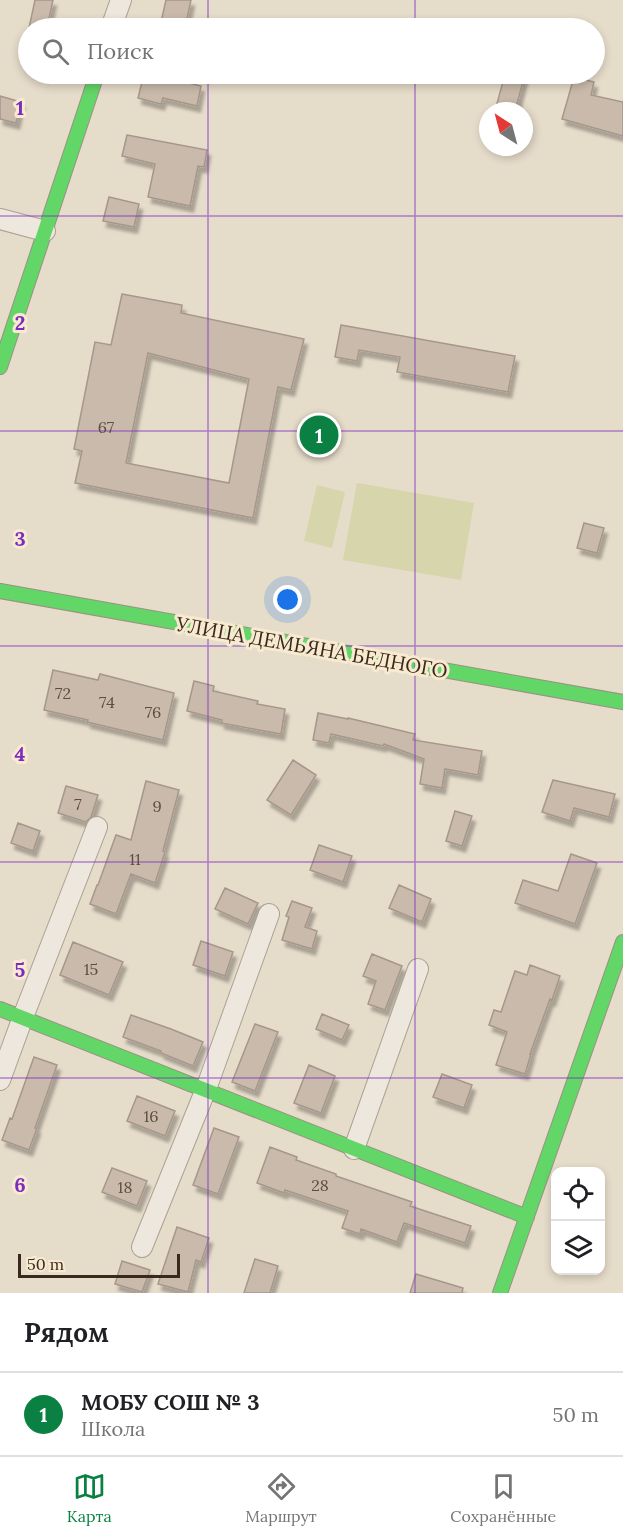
<!DOCTYPE html>
<html lang="ru">
<head>
<meta charset="utf-8">
<style>
  :root { --surface:#fff; --page:#f2f2f2; --text:#202124; --muted:#757577; --line:#e0e0e0; --accent:#0b8043 }
  body { margin:0; font-family:Lora,serif; background:var(--page); color:var(--text) }
  .controls { position:absolute; right:18px; bottom:18px; display:grid; overflow:hidden; border-radius:12px; box-shadow:0 3px 9px #0003 }
  .controls button { width:54px; height:54px; display:grid; place-items:center; padding:0; border:0; border-bottom:2px solid var(--line); background:var(--surface); color:var(--text); font:30px sans-serif }
  .compass { position:absolute; left:479px; top:102px; width:54px; height:54px; border-radius:50%; background:var(--surface); box-shadow:0 3px 9px #0003; rotate:324deg }
  .scale { position:absolute; left:18px; bottom:15px; width:162px; box-sizing:border-box; padding-left:6px; border:3px solid #39291c; border-top:0; font-size:16px; line-height:21px; white-space:nowrap; color:#39291c; -webkit-text-stroke:4px #f8ead0; paint-order:stroke }
  .you { position:absolute; left:288px; top:600px; width:21px; height:21px; margin:-15px; border:4px solid #fff; border-radius:50%; background:#1a73e8; box-shadow:0 0 0 9px #1a73e833 }
  .badge { display:grid; place-items:center; width:39px; height:39px; border-radius:50%; background:var(--accent); color:#fff; font-size:20px; font-weight:700 }
  .pin { position:absolute; translate:-50% -50%; border:3px solid #fff; box-shadow:0 2px 6px #0006 }
  .list { margin:0; padding:0; list-style:none }
  h2 { display:flex; justify-content:space-between; align-items:center; height:78px; margin:0; padding:0 24px; font-size:26px }
  h2 small { font-size:20px; font-weight:400; color:var(--muted) }
  .list li { display:grid; grid-template-columns:39px 1fr auto; gap:18px; align-items:center; box-sizing:border-box; height:84px; padding:0 24px; border-top:2px solid var(--line) }
  .list b { display:block; font-size:22px; white-space:nowrap }
  .list p { margin:0; font-size:20px; white-space:nowrap; color:var(--muted) }
  .list em { font-size:20px; font-style:normal; color:var(--muted) }
  .icon { flex:none; width:33px; height:33px; fill:none; stroke:currentColor; stroke-width:2; stroke-linecap:round; stroke-linejoin:round }
  .map { position:relative; flex:none; width:623px; height:1293px; overflow:hidden }
  .search { position:absolute; background:var(--surface); box-shadow:0 3px 9px #0003; left:18px; right:18px; top:18px; height:66px; display:flex; align-items:center; gap:15px; box-sizing:border-box; padding:0 21px; border-radius:33px; color:var(--muted); font-size:22px }
  .sheet { height:162px; background:var(--surface) }
  nav { display:flex; justify-content:space-around; align-items:center; box-sizing:border-box; height:84px; border-top:2px solid var(--line); background:var(--surface); font-size:16px; color:var(--muted) }
  nav a { display:grid; justify-items:center; gap:3px }
  nav .on { color:var(--accent) }
  .map>svg:first-child { display:block }
  .green { fill:#d7d5ac }
  .building { fill:#cabaab; stroke:#a6978a; stroke-width:1.5; fill-rule:evenodd; filter:url(#shadow) }
  .lines { fill:none; stroke-linecap:round; stroke-linejoin:round }
  .street-casing { stroke:#aba194; stroke-width:22 }
  .fast-casing { stroke:#9a9184; stroke-width:16 }
  .street { stroke:#ede7dd; stroke-width:20 }
  .fast { stroke:#63d668; stroke-width:14 }
  .grid { fill:none; stroke:#7b2cbf; stroke-width:1.5; stroke-opacity:0.55 }
  .labels { text-anchor:middle; dominant-baseline:central; stroke-width:6; stroke-linejoin:round; paint-order:stroke }
  .number-label { font-size:16px; fill:#5d4d40 }
  .street-label { font-size:20px; fill:#39291c; stroke:#f8ead0 }
  .grid-label { font-size:20px; text-anchor:middle; font-weight:bold; fill:#7b2cbf; stroke:#f8ead0; stroke-width:6; stroke-linejoin:round; paint-order:stroke }
</style>
</head>
<body>
<div class="map">
<svg width="623" height="1293" viewBox="0 0 623 1293">
  <defs>
    <filter id="shadow"><feDropShadow dx="3.5" dy="6" stdDeviation="1.5" flood-color="#0004"/></filter>
  </defs>
  <rect width="100%" height="100%" fill="#e6dcca"/>
  <!-- green -->
  <path class="green" d="M357,483L474,503L461,580L343,560Z
    M317,485L345,492L332,548L304,541Z"/>
  <!-- building -->
  <path class="building" d="M35,0H53L47,28H29Z
    M166,0H191L185,28L161,22Z
    M144,74H151L201,86L197,106L163,98L161,104L138,98Z
    M505,74H525L515,111H495Z
    M574,77L594,82L591,95L623,102V136L562,119Z
    M0,96L21,102L16,123L0,119Z
    M127,135L207,150L204,167L198,166L190,206L148,197L155,164L122,156Z
    M109,197L139,204L134,227L103,221Z
    M122,294L182,305L181,313L304,339L291,390L278,387L253,518L75,483L82,451L74,449L95,342L111,345ZM148,353L249,379L229,483L126,463Z
    M341,325L515,356L508,392L397,372L400,357L359,350L357,361L335,357Z
    M584,523L604,528L597,553L577,548Z
    M53,670L98,680L100,674L174,693L163,740L87,722L88,720L44,710Z
    M194,681L214,686L213,691L258,701L257,704L285,709L281,734L221,723L222,720L187,711Z
    M318,713L348,719V718L415,734L413,740L482,751L478,775L445,769L442,788L420,784L424,759L384,744L383,746L331,734L329,743L313,740Z
    M293,760L316,775L291,815L267,800Z
    M553,780L615,794L609,817L574,808L570,821L542,812Z
    M146,781L179,790L163,851L165,852L155,883L131,874L116,914L90,904L97,885H98L116,835L131,840Z
    M66,786L98,795L91,817L86,822L58,813Z
    M455,811L472,816L462,846L446,841Z
    M18,823L40,831L33,851L11,843Z
    M319,845L352,856L343,882L310,870Z
    M571,854L597,863L575,924L515,903L523,880L558,891Z
    M399,885L431,899L422,922L389,908Z
    M225,888L258,903L248,924L215,909Z
    M292,901L312,908L305,927L317,931L312,949L282,940L289,917L286,916Z
    M201,941L233,952L225,976L193,965Z
    M73,942L123,962L109,995L60,975Z
    M372,954L402,966L385,1010L368,1004L376,981L363,976Z
    M530,965L560,976L552,1000L550,999L530,1054H531L525,1074L496,1065L507,1032L489,1025L494,1010L501,1012L515,971L527,975Z
    M322,1014L349,1025L342,1040L316,1029Z
    M131,1015L171,1029L203,1042L193,1066L161,1053V1051L123,1037Z
    M255,1024L278,1032L255,1091L232,1082Z
    M34,1057L57,1065L35,1128H37L29,1150L2,1140L10,1118L12,1119Z
    M309,1065L335,1076L321,1113L294,1103Z
    M442,1074L472,1085L464,1108L433,1097Z
    M137,1096L175,1111L165,1136L127,1121Z
    M214,1128L239,1137L218,1194L193,1185Z
    M270,1147L297,1157L296,1160L336,1174V1176L412,1202L410,1206L471,1226L465,1243L404,1223L397,1242L361,1229L360,1234L342,1228L348,1211L285,1190L284,1193L257,1183Z
    M112,1168L147,1181L137,1206L102,1192Z
    M177,1227L209,1238L201,1262L196,1260L188,1292L158,1284Z
    M255,1259L278,1266L270,1293H244Z
    M122,1261L150,1270L142,1292L115,1284Z
    M416,1274L463,1288L462,1293H410Z"/>
  <g class="lines">
    <defs>
      <path id="street" d="M111,28L121,0
        M0,219L45,231
        M0,1080L23,1017L97,827
        M354,1149L418,969
        M142,1247L206,1089L269,914"/>
      <path id="fast" d="M0,367L97,74
        M0,591L623,702
        M0,1009L527,1217
        M500,1293L623,942"/>
    </defs>
    <!-- street casing -->
    <use href="#street" class="street-casing"/>
    <!-- fast casing -->
    <use href="#fast" class="fast-casing"/>
    <!-- street -->
    <use href="#street" class="street"/>
    <!-- fast -->
    <use href="#fast" class="fast"/>
  </g>
  <!-- grid -->
  <path class="grid" d="M208,0V28M415,0V28M208,74V1293M415,74V1293M0,216H623M0,431H623M0,646H623M0,862H623M0,1078H623"/>
  <g class="labels">
    <!-- number labels -->
    <g class="number-label">
      <text x="106" y="427">67</text>
      <text x="63" y="693">72</text>
      <text x="107" y="702">74</text>
      <text x="153" y="712">76</text>
      <text x="78" y="804">7</text>
      <text x="157" y="806">9</text>
      <text x="135" y="859">11</text>
      <text x="91" y="969">15</text>
      <text x="151" y="1116">16</text>
      <text x="320" y="1185">28</text>
      <text x="125" y="1187">18</text>
    </g>
    <!-- street labels -->
    <g class="street-label">
      <text transform="translate(312 647) rotate(10)">УЛИЦА ДЕМЬЯНА БЕДНОГО</text>
    </g>
  </g>
  <g class="grid-label">
    <text x="20" y="115">1</text>
    <text x="20" y="330">2</text>
    <text x="20" y="546">3</text>
    <text x="20" y="761">4</text>
    <text x="20" y="977">5</text>
    <text x="20" y="1192">6</text>
  </g>
</svg>
<div class="controls">
<button><svg class="icon" aria-label="locate" viewBox="0 0 24 24"><circle cx="12" cy="12" r="6"/><path d="M12 2v4M12 18v4M2 12h4M18 12h4"/></svg></button>
<button><svg class="icon" aria-label="layers" viewBox="0 0 24 24"><path d="M12 4l9 5-9 5-9-5zM3 14l9 5 9-5"/></svg></button>
</div>
<svg class="compass" viewBox="-18 -18 36 36"><path d="M0-13l5 13h-10z" fill="#e53935"/><path d="M0 13l5-13h-10z" fill="#757577"/></svg>
<div class="scale">50 m</div>
<div class="you"></div>
<div class="pin badge" style="left:319px;top:435px">1</div>
<div class="search"><svg class="icon" aria-label="search" viewBox="0 0 24 24"><circle cx="10" cy="10" r="6"/><path d="M15 15l6 6"/></svg>Поиск</div>
</div>
<section class="sheet">
<h2>Рядом<small></small></h2>
<ul class="list">
<li><span class="badge">1</span><div><b>МОБУ СОШ № 3</b><p>Школа</p></div><em>50 m</em></li>
</ul>
</section>
<nav>
<a class="on"><svg class="icon" aria-label="map" viewBox="0 0 24 24"><path d="M3 6l6-2 6 2 6-2v14l-6 2-6-2-6 2zM9 4v14M15 6v14"/></svg>Карта</a>
<a><svg class="icon" aria-label="directions" viewBox="0 0 24 24"><path d="M12 3l9 9-9 9-9-9zM9 14v-3h6M13 9l2 2-2 2"/></svg>Маршрут</a>
<a><svg class="icon" aria-label="saved" viewBox="0 0 24 24"><path d="M7 4h10v16l-5-4-5 4z"/></svg>Сохранённые</a>
</nav>
</body>
</html>
